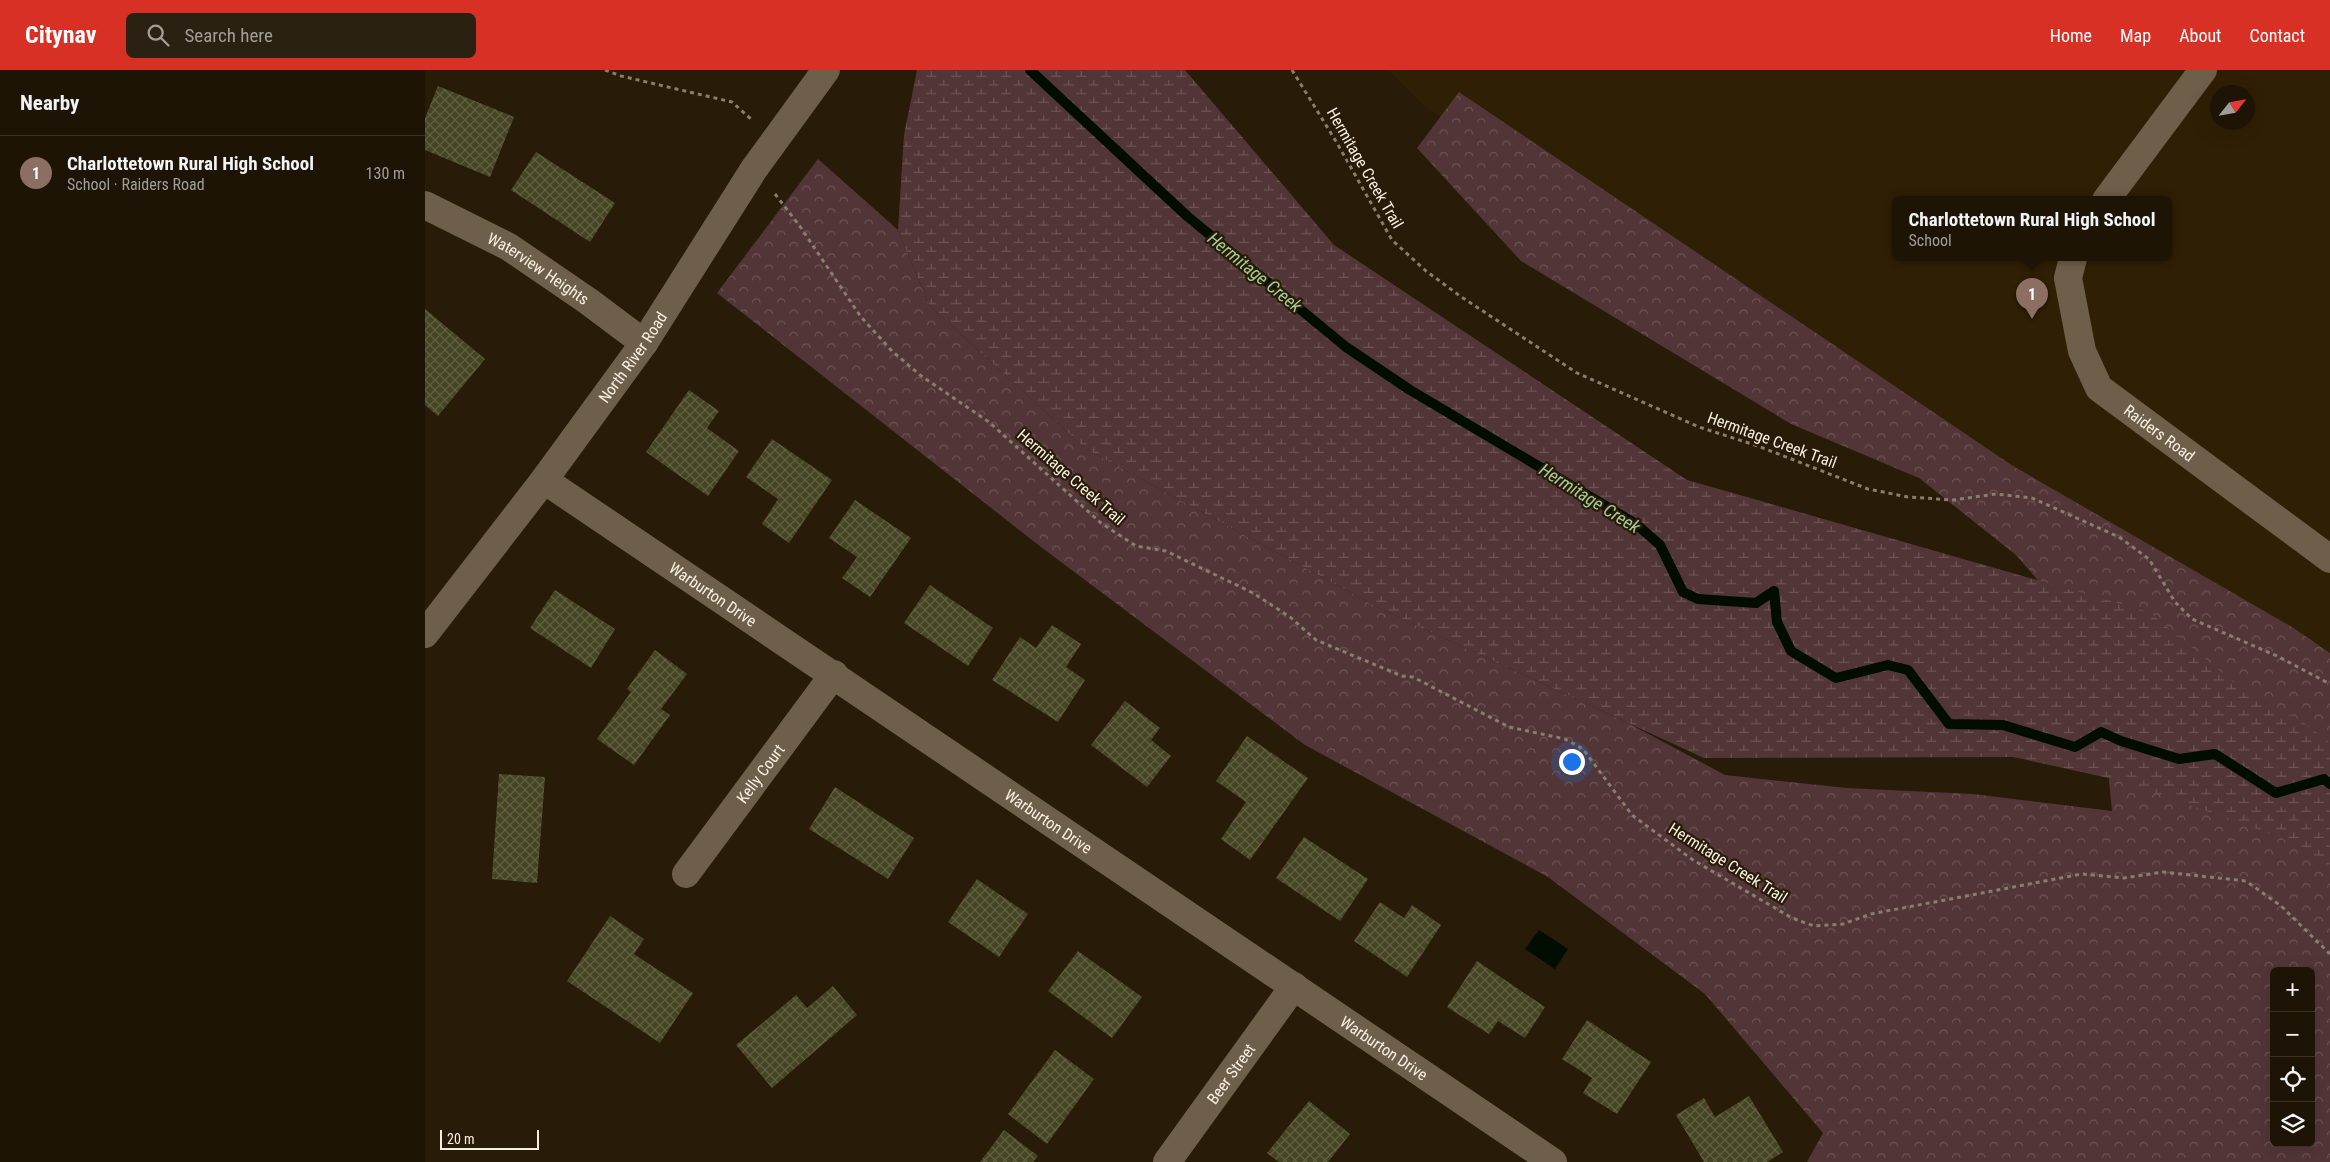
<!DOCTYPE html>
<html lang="en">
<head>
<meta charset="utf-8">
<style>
  :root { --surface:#1e1405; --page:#2b2113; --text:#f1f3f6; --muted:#a19e9a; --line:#3c3327; --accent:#d93025 }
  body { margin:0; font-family:"Roboto Condensed",sans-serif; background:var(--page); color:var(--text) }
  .controls { position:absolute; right:15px; bottom:15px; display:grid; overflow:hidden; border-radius:8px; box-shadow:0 5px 20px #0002 }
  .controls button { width:45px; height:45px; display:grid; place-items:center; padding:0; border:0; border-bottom:1px solid var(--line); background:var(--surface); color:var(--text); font:25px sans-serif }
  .compass { position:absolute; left:1785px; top:15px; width:45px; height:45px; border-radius:50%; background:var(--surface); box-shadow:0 5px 20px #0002; rotate:59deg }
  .scale { position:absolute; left:15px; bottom:12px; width:99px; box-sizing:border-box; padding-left:5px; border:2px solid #f8efe3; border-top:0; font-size:14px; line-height:18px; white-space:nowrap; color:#f8efe3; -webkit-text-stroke:4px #281b07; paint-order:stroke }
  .you { position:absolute; left:1146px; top:691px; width:18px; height:18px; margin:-12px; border:4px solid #fff; border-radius:50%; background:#1a73e8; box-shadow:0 0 0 8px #1a73e833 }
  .badge { display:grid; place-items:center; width:32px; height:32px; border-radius:50%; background:var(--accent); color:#fff; font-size:16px; font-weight:700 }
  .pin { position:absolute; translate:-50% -41px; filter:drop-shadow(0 1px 2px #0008) }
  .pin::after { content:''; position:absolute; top:26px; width:18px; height:15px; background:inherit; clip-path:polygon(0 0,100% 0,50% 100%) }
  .popup { position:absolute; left:1467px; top:126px; width:280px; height:65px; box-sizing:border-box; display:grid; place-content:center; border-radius:8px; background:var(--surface); filter:drop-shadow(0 1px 4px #0005); font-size:16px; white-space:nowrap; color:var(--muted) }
  .popup b { font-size:19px; color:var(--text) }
  .popup::after { content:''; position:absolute; left:50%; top:100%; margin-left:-10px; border:10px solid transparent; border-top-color:var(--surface) }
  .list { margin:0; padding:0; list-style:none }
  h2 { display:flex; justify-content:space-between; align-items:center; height:65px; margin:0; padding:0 20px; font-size:21px }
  h2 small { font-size:16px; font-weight:400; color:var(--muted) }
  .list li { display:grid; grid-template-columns:32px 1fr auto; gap:15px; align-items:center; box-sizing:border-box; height:75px; padding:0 20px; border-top:1px solid var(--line) }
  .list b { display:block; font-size:19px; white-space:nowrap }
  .list p { margin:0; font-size:16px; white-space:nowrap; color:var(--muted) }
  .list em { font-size:16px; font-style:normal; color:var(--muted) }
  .icon { flex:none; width:28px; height:28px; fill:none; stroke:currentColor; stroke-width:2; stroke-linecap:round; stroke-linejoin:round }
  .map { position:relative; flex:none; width:1905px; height:1092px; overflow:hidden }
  header { display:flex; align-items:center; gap:30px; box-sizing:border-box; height:70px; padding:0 25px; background:var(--accent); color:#fff }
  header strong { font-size:24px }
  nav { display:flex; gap:28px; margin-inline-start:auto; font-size:18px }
  .search { width:350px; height:45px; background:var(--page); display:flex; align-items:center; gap:12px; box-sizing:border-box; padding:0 18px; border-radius:8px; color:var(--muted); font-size:19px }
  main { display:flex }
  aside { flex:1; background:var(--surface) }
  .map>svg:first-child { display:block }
  .built { fill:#2f1f04; fill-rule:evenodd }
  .forest { fill:url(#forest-crowns); fill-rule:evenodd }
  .wetland { fill:url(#wetland-marsh) }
  .water { fill:#000d00 }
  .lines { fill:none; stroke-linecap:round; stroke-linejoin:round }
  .stream { stroke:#000d00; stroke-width:10 }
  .building { fill:url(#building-cross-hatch) }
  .path { stroke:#897e6e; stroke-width:3; stroke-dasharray:4 4; stroke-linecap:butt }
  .minor { stroke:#6e5f4a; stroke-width:28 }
  .secondary { stroke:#6e5f4a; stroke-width:28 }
  .labels { text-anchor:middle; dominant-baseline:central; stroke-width:4.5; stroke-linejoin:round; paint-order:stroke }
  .street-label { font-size:16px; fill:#f8efe3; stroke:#281b07 }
  .water-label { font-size:18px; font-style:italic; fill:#a4cb99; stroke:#281b07 }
</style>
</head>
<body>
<header>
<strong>Citynav</strong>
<div class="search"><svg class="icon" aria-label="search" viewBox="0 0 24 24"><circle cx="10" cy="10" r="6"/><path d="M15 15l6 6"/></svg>Search here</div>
<nav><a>Home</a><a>Map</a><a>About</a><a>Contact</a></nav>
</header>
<main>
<aside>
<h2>Nearby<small></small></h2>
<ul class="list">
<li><span class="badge" style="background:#8d6e63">1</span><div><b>Charlottetown Rural High School</b><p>School · Raiders Road</p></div><em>130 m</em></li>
</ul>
</aside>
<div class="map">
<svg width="1905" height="1092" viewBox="0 0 1905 1092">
  <defs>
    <pattern id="forest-crowns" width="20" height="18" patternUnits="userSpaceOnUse" patternTransform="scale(1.25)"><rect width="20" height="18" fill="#523637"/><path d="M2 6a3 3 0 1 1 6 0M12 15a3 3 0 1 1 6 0" fill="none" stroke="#6c5354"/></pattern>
    <pattern id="wetland-marsh" width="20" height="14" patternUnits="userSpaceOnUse" patternTransform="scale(1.25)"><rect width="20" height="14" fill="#523637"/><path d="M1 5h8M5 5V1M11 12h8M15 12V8" fill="none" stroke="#6c5354"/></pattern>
    <pattern id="building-cross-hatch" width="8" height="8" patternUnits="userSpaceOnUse" patternTransform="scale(1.25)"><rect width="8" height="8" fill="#454524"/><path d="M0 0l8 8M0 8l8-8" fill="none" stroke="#616044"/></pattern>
  </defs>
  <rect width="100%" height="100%" fill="#281b07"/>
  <!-- built -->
  <path class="built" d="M964,0H1905V637L1596,446L999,36ZM1792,22H1822V52H1792ZM1471,130H1743V188H1471Z"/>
  <!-- forest -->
  <path class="forest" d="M1034,22L1588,396L1867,557L1905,583V1092H1382L1398,1063L1280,924L1123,807L880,675L616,477L292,223L393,89L473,160L504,235L661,379L956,539L1203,653L1300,705L1421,718L1548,724L1687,741L1671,577L1591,485L1494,408L1366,354L1096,191L992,78ZM1849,901H1886V1073H1849Z"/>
  <!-- wetland -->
  <path class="wetland" d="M492,0H760L909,175L1262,410L1724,542L1807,611L1879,653L1905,673V799L1855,767L1697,711L1588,687L1279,688L956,539L661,379L504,235L473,160L479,65Z"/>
  <!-- water -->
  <path class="water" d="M1114,860L1143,879L1130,899L1100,879Z"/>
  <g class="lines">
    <!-- stream -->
    <path class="stream" d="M605,0L762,146L921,277L985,320L1211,454L1235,475L1258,522L1273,529L1331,533L1349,521L1352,552L1366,581L1411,608L1463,595L1483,600L1524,654L1578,655L1650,677L1676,662L1696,671L1754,689L1790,684L1851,723L1899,709L1905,714"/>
  </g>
  <!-- building -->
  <path class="building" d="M13,16L89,47L65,107L0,80V48Z
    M111,82L190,133L165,172L86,120Z
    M0,239L60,289L13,346L0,335Z
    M264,320L294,341L282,358L314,381L283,426L221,382Z
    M347,369L407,410L364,473L337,454L353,429L321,407Z
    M430,430L486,468L445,527L417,508L432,487L404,468Z
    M505,515L568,558L543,596L479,553Z
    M130,520L190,559L166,598L105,558Z
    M627,555L656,574L641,597L660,610L633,652L567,610L595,567L611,578Z
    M230,580L262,604L236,639L245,645L209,695L172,669L206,622L202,619Z
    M700,631L735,658L726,670L746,686L722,717L666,675Z
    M822,666L883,708L825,790L796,769L821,732L791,711Z
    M74,704L120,707L112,813L67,809Z
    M410,717L489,768L463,809L384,759Z
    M879,767L943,809L915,851L851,808Z
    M552,809L603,844L574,887L523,852Z
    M955,832L979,848L987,835L1016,855L982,907L929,871Z
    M185,846L219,869L209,884L268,923L235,973L142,911Z
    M653,881L717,927L687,968L623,921Z
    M1052,891L1120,937L1100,968L1073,951L1064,964L1022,937Z
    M408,916L432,945L347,1018L311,975L371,925L382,938Z
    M1162,950L1226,992L1192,1044L1158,1023L1167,1008L1137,989Z
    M630,980L669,1009L622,1074L583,1044Z
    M1324,1026L1358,1082L1342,1092H1279L1251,1045L1279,1028L1290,1047Z
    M884,1031L925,1064L903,1092H854L842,1083Z
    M579,1060L613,1086L608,1092H555Z"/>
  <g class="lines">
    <!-- path -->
    <path class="path" d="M180,0L196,6L307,32L327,50
      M867,0L912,73L967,170L1001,201L1035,226L1152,303L1274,357L1333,376L1443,419L1483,427L1528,430L1571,424L1607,428L1694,467L1724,489L1750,532L1767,549L1852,586L1905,614
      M350,124L374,155L436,247L467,281L495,305L564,352L676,453L711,476L741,481L828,523L865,547L891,570L977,606L988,607L1084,657L1140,669L1158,679L1207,745L1268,790L1367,848L1389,856L1418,854L1446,844L1657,804L1699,808L1738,802L1821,811L1856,836L1905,884"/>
    <!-- minor -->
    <g class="minor">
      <path d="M1681,130L1778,0"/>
      <path id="s1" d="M0,135L84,177L163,231L219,273"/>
      <path id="s2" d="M1648,188L1643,208L1657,281L1674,318L1905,489"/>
      <path id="s3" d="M119,410L1128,1092"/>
      <path id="s4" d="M261,804L409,604"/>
      <path id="s5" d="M742,1092L869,916"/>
    </g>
    <!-- secondary -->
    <path class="secondary" id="s6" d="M0,564L119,410L219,273L329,99L401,0"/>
  </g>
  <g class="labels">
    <!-- street labels -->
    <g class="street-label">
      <text transform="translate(940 98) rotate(60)">Hermitage Creek Trail</text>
      <text stroke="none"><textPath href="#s1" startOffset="130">Waterview Heights</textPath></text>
      <text stroke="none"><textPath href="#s6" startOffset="346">North River Road</textPath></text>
      <text stroke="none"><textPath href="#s2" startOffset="211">Raiders Road</textPath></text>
      <text transform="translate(1347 370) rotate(20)">Hermitage Creek Trail</text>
      <text transform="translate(646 407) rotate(41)">Hermitage Creek Trail</text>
      <text stroke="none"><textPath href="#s3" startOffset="204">Warburton Drive</textPath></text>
      <text stroke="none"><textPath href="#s4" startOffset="125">Kelly Court</textPath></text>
      <text stroke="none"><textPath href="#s3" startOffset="609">Warburton Drive</textPath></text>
      <text transform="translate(1303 793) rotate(32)">Hermitage Creek Trail</text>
      <text stroke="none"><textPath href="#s3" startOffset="1014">Warburton Drive</textPath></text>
      <text stroke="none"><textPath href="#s5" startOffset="109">Beer Street</textPath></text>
    </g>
    <!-- water labels -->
    <g class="water-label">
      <text transform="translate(830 202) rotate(39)">Hermitage Creek</text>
      <text transform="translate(1165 428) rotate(32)">Hermitage Creek</text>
    </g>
  </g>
</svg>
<div class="controls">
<button>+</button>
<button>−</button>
<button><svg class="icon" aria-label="locate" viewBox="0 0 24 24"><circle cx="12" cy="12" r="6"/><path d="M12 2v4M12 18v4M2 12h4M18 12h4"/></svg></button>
<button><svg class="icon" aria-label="layers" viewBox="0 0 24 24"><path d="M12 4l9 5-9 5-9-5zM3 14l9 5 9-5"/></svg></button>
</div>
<svg class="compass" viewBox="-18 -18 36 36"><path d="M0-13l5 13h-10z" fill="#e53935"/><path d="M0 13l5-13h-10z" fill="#a19e9a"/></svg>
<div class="scale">20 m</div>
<div class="you"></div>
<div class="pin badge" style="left:1607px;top:249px;background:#8d6e63">1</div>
<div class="popup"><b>Charlottetown Rural High School</b>School</div>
</div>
</main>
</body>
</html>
